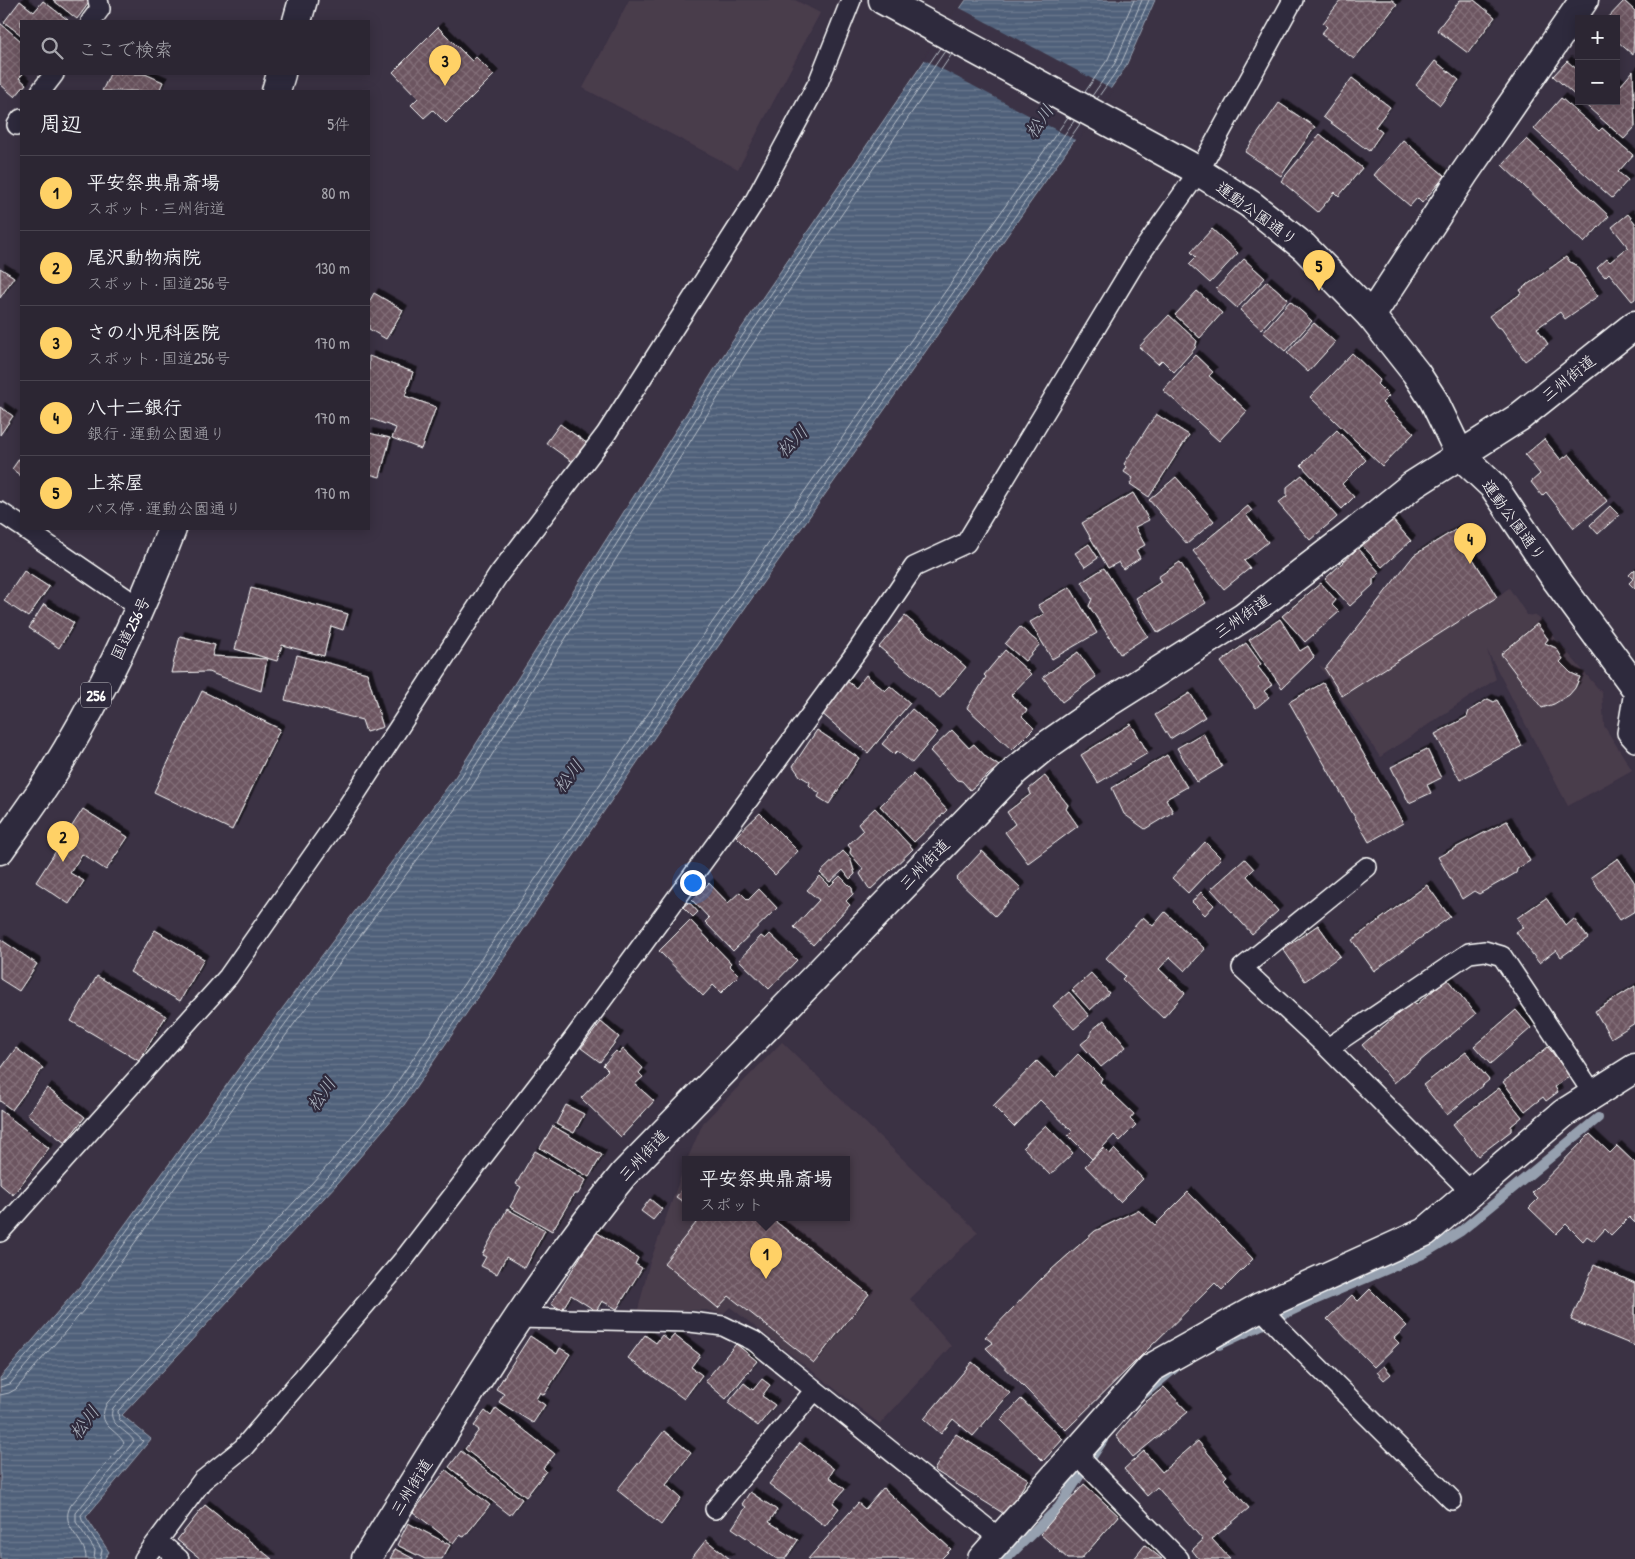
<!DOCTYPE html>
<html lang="ja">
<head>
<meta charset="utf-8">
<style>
  :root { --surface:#2c2633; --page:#342e3b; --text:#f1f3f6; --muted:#a6a5ac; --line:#48434e; --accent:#ffd166 }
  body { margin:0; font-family:"Patrick Hand","Klee One",sans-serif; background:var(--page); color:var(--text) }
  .controls { position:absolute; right:15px; top:15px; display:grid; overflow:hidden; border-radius:0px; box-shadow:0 2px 12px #0003 }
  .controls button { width:45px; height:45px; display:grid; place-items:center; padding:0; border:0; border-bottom:1px solid var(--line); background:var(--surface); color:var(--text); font:25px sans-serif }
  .you { position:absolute; left:692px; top:882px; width:18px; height:18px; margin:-12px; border:4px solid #fff; border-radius:50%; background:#1a73e8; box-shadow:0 0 0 8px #1a73e833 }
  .badge { display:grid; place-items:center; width:32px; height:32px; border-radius:50%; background:var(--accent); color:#111; font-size:16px; font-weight:700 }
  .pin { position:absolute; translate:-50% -41px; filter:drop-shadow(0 1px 2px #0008) }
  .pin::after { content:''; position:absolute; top:26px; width:18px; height:15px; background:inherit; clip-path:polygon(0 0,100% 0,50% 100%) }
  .popup { position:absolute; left:682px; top:1156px; width:168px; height:65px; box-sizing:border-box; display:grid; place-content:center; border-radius:0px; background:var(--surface); filter:drop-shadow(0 1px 4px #0005); font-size:16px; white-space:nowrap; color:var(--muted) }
  .popup b { font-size:19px; color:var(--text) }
  .popup::after { content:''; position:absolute; left:50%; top:100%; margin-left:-10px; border:10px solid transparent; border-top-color:var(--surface) }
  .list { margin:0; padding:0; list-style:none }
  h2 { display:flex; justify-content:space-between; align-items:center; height:65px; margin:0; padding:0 20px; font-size:21px }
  h2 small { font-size:16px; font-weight:400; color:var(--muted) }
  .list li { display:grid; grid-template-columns:32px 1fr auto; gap:15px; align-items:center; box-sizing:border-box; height:75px; padding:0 20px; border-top:1px solid var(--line) }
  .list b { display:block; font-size:19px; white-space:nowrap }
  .list p { margin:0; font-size:16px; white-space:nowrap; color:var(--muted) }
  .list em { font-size:16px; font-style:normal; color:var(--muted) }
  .icon { flex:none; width:28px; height:28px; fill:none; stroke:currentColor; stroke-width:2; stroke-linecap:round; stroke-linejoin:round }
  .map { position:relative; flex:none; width:1635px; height:1559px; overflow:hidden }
  .search { position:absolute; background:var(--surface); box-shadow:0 2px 12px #0003; left:20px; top:20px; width:350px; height:55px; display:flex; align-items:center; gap:12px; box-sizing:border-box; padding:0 18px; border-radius:0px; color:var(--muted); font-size:19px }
  .panel { position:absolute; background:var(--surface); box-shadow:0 2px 12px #0003; left:20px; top:90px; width:350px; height:440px; border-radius:0px }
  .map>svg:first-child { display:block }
  .built { fill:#4a3c4c }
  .water { fill:url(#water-rules); stroke:#96a0af }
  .pier { fill:#3b3244 }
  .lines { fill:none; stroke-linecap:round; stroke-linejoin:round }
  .shore { stroke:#b9c0ca; stroke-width:1 }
  .stream { stroke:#96a0af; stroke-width:10 }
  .building { fill:url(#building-cross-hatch); stroke:#fff; filter:url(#shadow) }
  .service-casing { stroke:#fff; stroke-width:22 }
  .minor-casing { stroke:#fff; stroke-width:31 }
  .tertiary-casing { stroke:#fff; stroke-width:31 }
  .trunk-casing { stroke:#fff; stroke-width:31 }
  .service { stroke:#2f2a3d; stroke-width:19 }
  .minor { stroke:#2f2a3d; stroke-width:28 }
  .tertiary { stroke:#2f2a3d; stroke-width:28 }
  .trunk { stroke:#2f2a3d; stroke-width:28 }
  .labels { text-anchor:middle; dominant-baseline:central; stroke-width:4.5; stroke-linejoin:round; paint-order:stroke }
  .shield { fill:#2f2a3d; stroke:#c1bfc5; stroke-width:1 }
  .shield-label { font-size:15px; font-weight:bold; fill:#fff }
  .street-label { font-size:16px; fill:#fff; stroke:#2f2a3d }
  .water-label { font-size:18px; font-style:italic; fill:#b0b8c3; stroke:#2f2a3d }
</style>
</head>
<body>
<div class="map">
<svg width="1635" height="1559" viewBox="0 0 1635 1559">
  <defs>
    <pattern id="water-rules" width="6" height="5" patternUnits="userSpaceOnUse" patternTransform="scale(1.25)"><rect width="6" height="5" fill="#50617a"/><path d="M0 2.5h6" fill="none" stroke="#6a798e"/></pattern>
    <pattern id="building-cross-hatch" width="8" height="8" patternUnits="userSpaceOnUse" patternTransform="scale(1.25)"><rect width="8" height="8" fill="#6c5460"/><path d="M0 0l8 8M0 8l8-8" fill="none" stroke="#826e78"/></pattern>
    <filter id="shadow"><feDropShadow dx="4.5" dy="-4.5" stdDeviation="0" flood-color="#0009"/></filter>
  </defs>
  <rect width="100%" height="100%" fill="#3b3244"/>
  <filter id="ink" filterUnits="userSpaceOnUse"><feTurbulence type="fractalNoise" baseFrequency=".02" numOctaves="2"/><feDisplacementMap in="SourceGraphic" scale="10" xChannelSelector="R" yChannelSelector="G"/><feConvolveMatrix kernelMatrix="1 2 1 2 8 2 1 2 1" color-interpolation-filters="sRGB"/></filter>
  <g filter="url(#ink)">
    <!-- built -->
    <path class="built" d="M629,0H795L820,13L738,169L583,88Z
      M1455,530L1497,597L1509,588L1527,615L1536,616L1602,693L1604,726L1632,770L1568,806L1487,650L1496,679L1380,757L1319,665L1325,668L1414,555Z
      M782,1042L978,1232L910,1299L951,1346L880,1424L730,1307L723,1314L706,1310H638L649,1265L686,1162V1218H846V1160H687L703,1123Z"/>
    <!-- water -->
    <path class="water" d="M966,0H1155L1125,68L660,729L404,1105L337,1184L122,1415L151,1439L86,1517L109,1552L104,1559H0V1378L81,1285L282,1009L455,777L730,345Z"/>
    <!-- pier -->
    <path class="pier" d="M958,7L1113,90L1077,141L923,59Z"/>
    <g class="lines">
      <!-- shore -->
      <path class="shore" d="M1085,92L1108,59L1134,0
        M1092,96L1115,63L1142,0
        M1097,99L1120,66L1149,0
        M0,1381L6,1379L85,1288L286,1012L459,780L734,348L940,48
        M0,1387L10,1384L90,1291L291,1016L464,784L739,351L945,51
        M0,1395L9,1393L16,1389L96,1296L297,1020L471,788L745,355L952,54
        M86,1559C87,1539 58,1527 71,1505L124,1443C116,1428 95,1426 107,1403L323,1171L389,1094L645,718L1068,117
        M94,1559L95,1550L76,1522V1513L134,1441C127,1430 106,1424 113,1408L329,1176L395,1098L651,722L1074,121
        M100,1559L102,1550L82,1520L81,1515L143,1441L119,1419L118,1411L334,1181L400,1102L656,726L1080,124"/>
      <!-- stream -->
      <path class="stream" d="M1219,1345L1310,1302L1423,1254L1461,1231L1598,1118
        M1144,1394L1175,1368
        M1006,1559L1059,1507L1103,1440"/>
    </g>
    <!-- building -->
    <path class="building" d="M53,0H91L77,19Z
      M1341,0H1392L1397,4L1354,59L1321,34L1327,27L1323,23Z
      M1460,0H1474L1495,17L1468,53L1437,30Z
      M20,1L34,12L43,1L68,20L21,21V35L4,22Z
      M1624,1L1635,11L1633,55L1616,40V19H1607Z
      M0,23L21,41L23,74L19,78L26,84L15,97L0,84Z
      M438,27L472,61L476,57L494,75L446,123L433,110L424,118L411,105L418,98L393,72Z
      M1435,61L1459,80L1440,105L1416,85Z
      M1567,61L1579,71V99L1553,76Z
      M1633,71L1635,127L1624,139L1581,101H1616V81L1621,85Z
      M110,74H145L163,82L159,91H102Z
      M1352,78L1390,107L1375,127L1382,132L1369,151L1323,117Z
      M1561,98L1599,131L1602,128L1633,155L1618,172L1628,180L1612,198L1534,129Z
      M1279,103L1315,127L1281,176L1245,152Z
      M1320,134L1362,168L1339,196L1335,192L1318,212L1281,181Z
      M1527,139L1609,216L1584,243L1502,165Z
      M1403,140L1445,176L1422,203L1417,198L1410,206L1374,175Z
      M1628,214L1635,223V299L1632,301L1609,273L1605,277L1597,268L1607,259L1610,262L1628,247L1612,227Z
      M1212,229L1238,253L1210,283L1189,264L1196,257L1191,252Z
      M1566,257L1570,262L1575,264L1598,296L1565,319L1560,312L1537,328L1548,344L1525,361L1501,328L1497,327L1489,316L1522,293L1520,290Z
      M1244,259L1265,278L1237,308L1216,289Z
      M0,268L14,277L0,298Z
      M1267,281L1288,299L1261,329L1240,310Z
      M1197,291L1222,313L1200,338L1175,315Z
      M374,293L403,310L386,339L369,329V302Z
      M1290,301L1312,321L1285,351L1263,332Z
      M1169,315L1197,341L1195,348L1174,372L1162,360L1158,364L1139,347Z
      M1314,323L1335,342L1308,372L1287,353Z
      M1352,353L1380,380L1377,384L1389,396L1382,403L1414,433L1382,466L1310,397Z
      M1195,355L1213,372L1209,376L1247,411L1219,441L1163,390Z
      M369,356L413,372L405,396L436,407L421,449L392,438L396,428L369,418Z
      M0,407L13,416L0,435Z
      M1156,414L1189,435L1149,497L1130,484L1133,478L1124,472L1127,467L1124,464Z
      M560,424L588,444L574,463L546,443Z
      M1337,430L1366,460L1342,484L1354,497L1342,509L1301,465Z
      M369,433L390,438L380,477L369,474Z
      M1544,439L1561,460L1569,454L1607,501L1574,528L1546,492L1542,496L1531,482L1540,474L1525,455Z
      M21,456V476L12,469Z
      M1302,475L1337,517L1310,540L1278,503L1287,496V487Z
      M1176,477L1214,521L1187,544L1149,500Z
      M1133,493L1149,520L1135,527L1145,545L1136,550L1140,558L1123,569L1119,562L1108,568L1082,523Z
      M1248,506L1252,511L1246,515L1268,542L1244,561L1250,568L1224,589L1193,551Z
      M1610,506L1619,515L1598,534L1590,525Z
      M1390,517L1411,541L1382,567L1361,544Z
      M1455,530L1497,597L1342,696L1325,669L1414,555Z
      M1089,544L1098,558L1085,567L1075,553Z
      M1358,548L1380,573L1373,579V585L1350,606L1325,579Z
      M1180,562L1206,603L1158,633L1136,598L1161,582L1158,577Z
      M1104,568L1148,636L1120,654L1089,606L1092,599L1082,582Z
      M1635,569V589L1629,583L1633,579L1629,575Z
      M24,571L49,587L28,617L4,601Z
      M1321,583L1336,600L1332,605L1339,612L1305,642L1282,616Z
      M1070,587L1097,633L1052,659L1030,622L1044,614L1038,605Z
      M251,588L348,614L343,630L331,626L324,656L282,645L277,661L235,649Z
      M44,604L74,623L59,648L29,628Z
      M905,616L966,667L940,698L879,647Z
      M1280,619L1300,651L1308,646L1314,657L1282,688L1249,640Z
      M1537,624L1548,639L1545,643L1556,648L1563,659L1560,662L1571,673L1580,677L1575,688L1569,695L1554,704L1542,708L1501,654Z
      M1020,627L1040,644L1025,661L1005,644Z
      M180,636L215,645L212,656L267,659L261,691L208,672L171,673Z
      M1246,643L1261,664L1258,667L1272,685L1264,691L1269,697L1256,708L1221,662Z
      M1005,650L1031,674L1011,695L1027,710L1022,716L1034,728L1012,750L967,708L986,677L984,675Z
      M1078,652L1096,677L1062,702L1043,677Z
      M297,655L367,673L383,727L366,732L362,720L285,700Z
      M866,675L885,691L890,686L910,703L868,753L820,712L847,681L856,688Z
      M1323,683L1403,823L1369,842L1289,702Z
      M202,691L280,729L232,830L154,792Z
      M1190,693L1205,717L1170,739L1155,715Z
      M1488,699L1494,702L1497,700L1522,746L1460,780L1435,734L1467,717L1469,711Z
      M912,709L938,732L912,763L897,751L894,754L882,744Z
      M1131,724L1148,753L1098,783L1081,755Z
      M817,730L859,758L829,804L818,797L820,793L812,788L809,785L810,782L800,776L793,766Z
      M952,730L969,748L974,744L986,757L999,766L970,790L962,781L957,780L930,751Z
      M1203,733L1222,767L1197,782L1177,748Z
      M1427,749L1441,778L1427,785L1431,793L1409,803L1391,767Z
      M1167,755L1187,787L1166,799L1173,812L1145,829L1124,814L1112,788Z
      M913,774L947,810L914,842L880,806Z
      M1045,776L1068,805L1066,809L1078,826L1028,863L1005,832L1015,824L1007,812L1031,794L1029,789Z
      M875,808L913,849L870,890L860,874L863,869L850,853L851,849L848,845L863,831L858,824Z
      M83,809L128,837L106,870L82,854L70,873L84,881L69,904L36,882Z
      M760,813L798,851L775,875L736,836Z
      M1507,821L1530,861L1517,869L1516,873L1479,894L1474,891L1462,899L1438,857Z
      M1205,842L1221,858L1188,893L1172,878Z
      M843,851L850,858L855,874L850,879L843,870L830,882L820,873Z
      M982,851L1021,888L995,916L956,879Z
      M1618,858L1635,883V911L1620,920L1591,877Z
      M1245,859L1254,869L1247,876L1278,911L1252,934L1211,889Z
      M820,876L830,886L840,876L852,888L853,894L846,901L850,905L813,945L794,927L819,900L807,890Z
      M709,883L728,903L740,892L748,900L759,889L777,908L733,951L705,922L709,918L692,900Z
      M1427,885L1450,917L1374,971L1352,940Z
      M1201,892L1214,905L1205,915L1192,902Z
      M1546,898L1566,926L1574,919L1588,938L1561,957L1556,950L1539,963L1516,932L1523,927L1517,918Z
      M689,902L698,912L693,917L683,907Z
      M1165,912L1205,949L1185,971L1170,957L1159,969L1185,993L1163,1018L1122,979L1125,976L1106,958L1143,917L1153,926Z
      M690,920L731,963L729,965L739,975L721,993L713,985L703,996L659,951Z
      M1318,925L1340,956L1305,981L1283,949Z
      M155,930L204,959L180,1001L130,972Z
      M770,934L797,960L769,989L739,960L761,936L765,939Z
      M0,939L37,964L19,991L0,979Z
      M1091,973L1109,993L1090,1010L1072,990Z
      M97,976L166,1016L139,1061L71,1021Z
      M1447,979L1476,1014L1394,1083L1362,1045L1413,1001L1416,1005Z
      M1635,986V1023L1611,1038L1595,1011Z
      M1069,992L1089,1016L1074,1029L1053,1006Z
      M1516,1010L1531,1028L1490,1064L1474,1046Z
      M1104,1020L1126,1047L1101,1067L1081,1044L1091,1036V1031Z
      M601,1022L619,1037L600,1062L581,1048Z
      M1548,1047L1570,1076L1555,1087L1558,1092L1546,1101L1543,1097L1525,1111L1503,1082Z
      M16,1048L43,1068L12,1110L0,1101V1070Z
      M623,1049L643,1068L639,1073L643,1077L635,1084L654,1101L621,1137L581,1098L608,1070L603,1065L616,1051L619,1054Z
      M1466,1052L1489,1080L1447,1115L1423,1085Z
      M1078,1054L1102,1078L1100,1082L1134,1114L1130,1119L1136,1125L1120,1141L1114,1135L1092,1159L1068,1135L1072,1131L1040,1100L1014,1127L993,1106L1037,1061L1055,1078Z
      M47,1088L85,1117L65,1143L27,1114Z
      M1499,1088L1522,1117L1511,1126V1131L1478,1156L1453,1124Z
      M566,1105L584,1114L574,1133L556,1124Z
      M0,1110L49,1148L13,1195L0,1184Z
      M1046,1125L1073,1153L1050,1175L1023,1147Z
      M553,1126L602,1155L589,1177L540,1148Z
      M1590,1134L1610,1153L1617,1146L1635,1163V1223L1629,1217L1611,1235L1605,1229L1594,1241L1587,1236L1583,1241L1566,1224L1556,1234L1529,1208L1538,1199L1532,1193Z
      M1104,1148L1110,1154L1114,1149L1143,1179L1120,1202L1085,1166Z
      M535,1151L586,1180L578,1194H574L552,1231L510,1207L521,1187L516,1184Z
      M686,1184V1204L676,1197Z
      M1188,1192L1253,1259L1222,1290L1215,1283L1066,1430L986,1348L993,1343L985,1337L1042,1278L1095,1231L1138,1210L1155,1225Z
      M650,1199L662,1209L653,1220L641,1211Z
      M507,1209L545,1230L525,1268L506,1257L497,1274L481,1266L486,1257L482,1255Z
      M700,1218H771L869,1294L814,1363L729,1296L718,1308L664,1263Z
      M596,1232L638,1258L635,1264L642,1268L617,1309L602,1301L596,1311L571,1295L562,1310L551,1304Z
      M1594,1265L1635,1283V1346L1571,1320Z
      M1370,1289L1407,1326L1394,1338L1399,1343L1374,1367L1327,1319L1352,1295L1358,1301Z
      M645,1335L656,1343L662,1335L669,1341L674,1335L700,1355L691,1367L702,1375L684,1399L628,1358Z
      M530,1336L557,1354L560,1348L570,1354L544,1395L540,1392L536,1399L545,1405L533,1423L499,1402L504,1394L496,1389Z
      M736,1344L757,1361L726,1399L705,1381Z
      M972,1362L1010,1393L973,1436L953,1419L941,1434L924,1419Z
      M1384,1366L1391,1374L1384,1380L1377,1372Z
      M762,1379L770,1385L762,1396L775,1405L758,1426L728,1403L744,1383L753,1390Z
      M1164,1387L1188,1412L1133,1457L1116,1436L1142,1405Z
      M1021,1399L1063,1439L1043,1461L1001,1420Z
      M496,1408L555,1454L543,1468L546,1471L526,1497L465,1449L479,1430L474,1426L485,1411L491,1416Z
      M664,1431L691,1453L666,1485L681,1498L661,1525L617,1490Z
      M956,1434L1028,1479L1006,1515L934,1470Z
      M1198,1441L1227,1476L1224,1479L1249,1508L1212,1539L1230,1559H1199L1192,1550L1203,1540L1157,1487L1147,1496L1124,1469L1144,1451L1162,1472Z
      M800,1443L834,1469L829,1477L845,1489L833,1503L839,1508L825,1526L769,1484Z
      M461,1451L522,1499L510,1515L449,1467Z
      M446,1470L490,1505L464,1537L459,1535L453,1543L413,1512Z
      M1084,1484L1119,1516L1081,1559H1068L1040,1534Z
      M883,1488L951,1549L941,1559H808L858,1503L865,1509Z
      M750,1492L777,1510L769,1522L798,1540L785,1559H777L732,1528L746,1507L742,1504Z
      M205,1505L272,1559H201L177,1540Z
      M408,1523L450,1545L442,1559H425L397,1545Z
      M706,1540L730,1559H691Z
      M1145,1545L1162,1559H1134Z
      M395,1549L414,1559H390Z"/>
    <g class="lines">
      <defs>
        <path id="service" d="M91,21L100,9L98,0
          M41,91L54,74
          M17,125L21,119
          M0,512L21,526
          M25,529L139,607
          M1635,685L1627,733L1635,742
          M1367,867L1242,968L1328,1048L1472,1193
          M1328,1048L1469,953L1485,951L1502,956L1586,1083L1592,1096
          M0,1232L228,977L347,807L499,574L606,434L753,204L818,83L851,0
          M1260,1307L1282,1331L1452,1500
          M517,1318L690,1322L723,1326L754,1341L999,1538
          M1075,1453L1179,1559
          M715,1509L815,1390
          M158,1541L179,1559
          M144,1559L202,1481L243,1448L404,1259L572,1041L857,651L914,567L966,543L1139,256L1199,171L1293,0"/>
        <path id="minor" d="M1371,316L1464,174L1584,0
          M366,1559C448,1428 526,1294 624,1174L1015,771L1043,748L1106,704L1244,617L1356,531L1413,485L1518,418L1635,325
          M982,1559L1151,1368L1260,1307L1425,1232L1564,1113L1635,1068"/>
        <path id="tertiary" d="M883,0L1188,165L1250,204L1304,247L1371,316L1416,373L1434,401L1460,455L1494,487L1555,578L1635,687"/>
        <path id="trunk" d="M297,21L303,0
          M276,91L281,74
          M0,850C16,827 33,804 48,781C98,702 139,616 172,529"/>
      </defs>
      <!-- service casing -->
      <use href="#service" class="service-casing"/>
      <!-- minor casing -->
      <use href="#minor" class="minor-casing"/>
      <!-- tertiary casing -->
      <use href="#tertiary" class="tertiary-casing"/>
      <!-- trunk casing -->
      <use href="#trunk" class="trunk-casing"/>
      <!-- service -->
      <use href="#service" class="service"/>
      <!-- minor -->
      <use href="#minor" class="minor"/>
      <!-- tertiary -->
      <use href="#tertiary" class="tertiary"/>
      <!-- trunk -->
      <use href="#trunk" class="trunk"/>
    </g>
  </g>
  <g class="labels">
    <!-- shield labels -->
    <rect class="shield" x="81" y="682.5" width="30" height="25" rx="4"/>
    <g class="shield-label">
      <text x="96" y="695">256</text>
    </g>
    <!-- street labels -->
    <g class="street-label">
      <text transform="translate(1257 213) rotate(36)">運動公園通り</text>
      <text transform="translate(1568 378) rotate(-39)">三州街道</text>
      <text transform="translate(1514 520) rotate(54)">運動公園通り</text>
      <text transform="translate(1242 616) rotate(-35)">三州街道</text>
      <text transform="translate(130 628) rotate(-64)">国道256号</text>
      <text transform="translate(924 864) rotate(-46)">三州街道</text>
      <text transform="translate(643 1155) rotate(-47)">三州街道</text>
      <text transform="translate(411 1487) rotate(-58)">三州街道</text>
    </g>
    <!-- water labels -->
    <g class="water-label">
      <text transform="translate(1039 121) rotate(-56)">松川</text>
      <text transform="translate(792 441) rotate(-45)">松川</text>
      <text transform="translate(568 776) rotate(-52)">松川</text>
      <text transform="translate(321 1094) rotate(-56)">松川</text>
      <text transform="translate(84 1422) rotate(-53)">松川</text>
    </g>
  </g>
</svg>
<div class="controls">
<button>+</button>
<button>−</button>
</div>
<div class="you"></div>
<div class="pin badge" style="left:766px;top:1279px">1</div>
<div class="popup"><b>平安祭典鼎斎場</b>スポット</div>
<div class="pin badge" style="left:63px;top:862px">2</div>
<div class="pin badge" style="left:445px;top:86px">3</div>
<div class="pin badge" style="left:1470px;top:564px">4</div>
<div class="pin badge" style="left:1319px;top:291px">5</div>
<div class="search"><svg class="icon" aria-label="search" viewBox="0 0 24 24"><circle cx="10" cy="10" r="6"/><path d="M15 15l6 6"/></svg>ここで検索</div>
<section class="panel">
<h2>周辺<small>5件</small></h2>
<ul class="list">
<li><span class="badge">1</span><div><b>平安祭典鼎斎場</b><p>スポット · 三州街道</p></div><em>80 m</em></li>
<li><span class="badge">2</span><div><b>尾沢動物病院</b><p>スポット · 国道256号</p></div><em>130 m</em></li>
<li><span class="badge">3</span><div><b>さの小児科医院</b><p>スポット · 国道256号</p></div><em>170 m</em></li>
<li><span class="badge">4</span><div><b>八十二銀行</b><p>銀行 · 運動公園通り</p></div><em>170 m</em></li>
<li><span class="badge">5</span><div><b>上茶屋</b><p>バス停 · 運動公園通り</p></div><em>170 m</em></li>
</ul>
</section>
</div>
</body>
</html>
